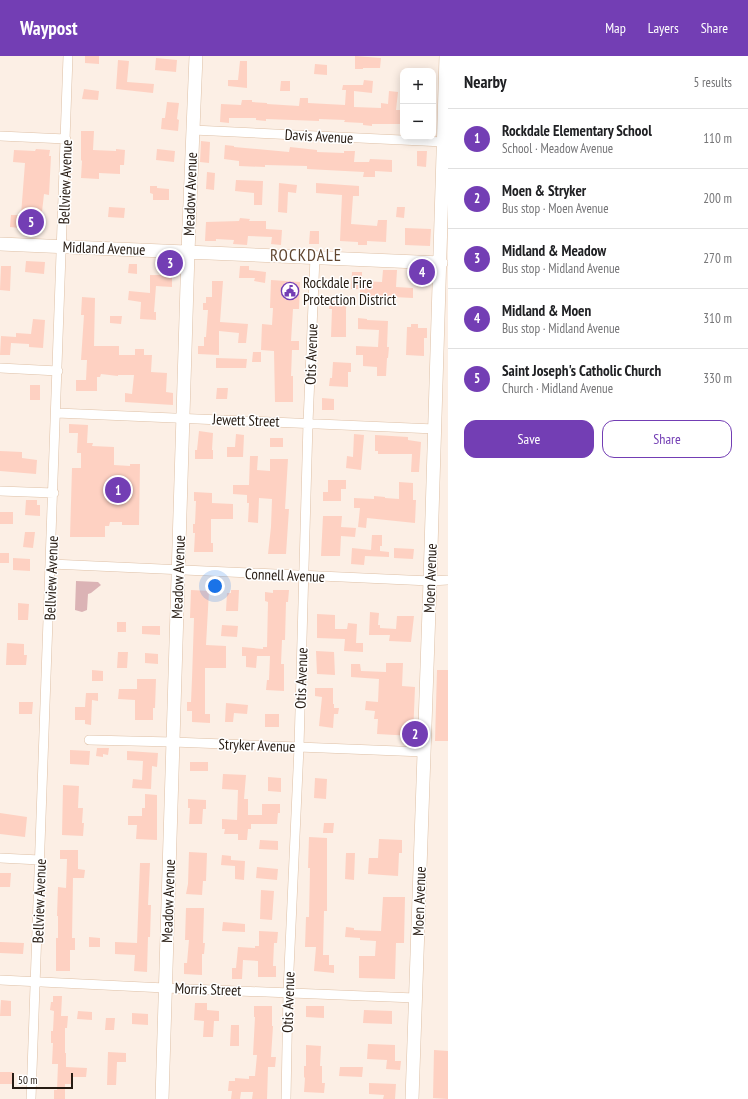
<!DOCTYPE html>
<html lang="en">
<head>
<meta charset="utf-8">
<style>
  :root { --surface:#fff; --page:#f2f2f2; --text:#202124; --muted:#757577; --line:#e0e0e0; --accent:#733eb4 }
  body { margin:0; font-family:"PT Sans Narrow",sans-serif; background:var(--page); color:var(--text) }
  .controls { position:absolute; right:12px; top:12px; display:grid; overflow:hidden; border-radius:8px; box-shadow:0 2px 10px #0003 }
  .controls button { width:36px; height:36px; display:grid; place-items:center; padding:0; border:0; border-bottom:1px solid var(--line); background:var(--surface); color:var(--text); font:20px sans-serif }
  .scale { position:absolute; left:12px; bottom:10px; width:61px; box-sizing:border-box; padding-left:4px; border:2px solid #261b12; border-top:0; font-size:11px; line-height:14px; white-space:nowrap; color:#261b12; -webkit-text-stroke:3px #fff; paint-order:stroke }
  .you { position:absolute; left:215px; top:530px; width:14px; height:14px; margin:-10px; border:3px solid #fff; border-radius:50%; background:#1a73e8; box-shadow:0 0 0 6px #1a73e833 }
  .badge { display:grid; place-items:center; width:26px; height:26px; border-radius:50%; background:var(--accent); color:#fff; font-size:13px; font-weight:700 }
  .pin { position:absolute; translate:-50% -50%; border:2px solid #fff; box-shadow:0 1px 4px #0006 }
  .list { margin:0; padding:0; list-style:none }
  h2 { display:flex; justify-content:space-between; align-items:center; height:52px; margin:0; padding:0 16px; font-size:17px }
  h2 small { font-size:13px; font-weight:400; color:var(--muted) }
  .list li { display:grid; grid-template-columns:26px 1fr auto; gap:12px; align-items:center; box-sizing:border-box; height:60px; padding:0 16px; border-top:1px solid var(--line) }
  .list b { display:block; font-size:15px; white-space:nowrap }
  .list p { margin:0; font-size:13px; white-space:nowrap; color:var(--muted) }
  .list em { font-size:13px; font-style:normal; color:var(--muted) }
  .actions { display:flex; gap:8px; padding:12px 16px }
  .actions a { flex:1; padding:9px 0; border:1px solid var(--accent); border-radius:12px; text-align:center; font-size:14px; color:var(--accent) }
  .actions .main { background:var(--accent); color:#fff }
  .map { position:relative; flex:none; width:448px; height:1043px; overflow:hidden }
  header { display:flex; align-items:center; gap:24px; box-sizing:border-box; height:56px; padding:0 20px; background:var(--accent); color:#fff }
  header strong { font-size:19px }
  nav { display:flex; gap:22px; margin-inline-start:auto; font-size:14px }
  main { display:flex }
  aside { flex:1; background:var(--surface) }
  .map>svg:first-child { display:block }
  .green { fill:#dbb3b5 }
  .building { fill:#fed1c2 }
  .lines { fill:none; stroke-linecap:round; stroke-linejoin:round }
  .street-casing { stroke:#dec0a6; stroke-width:10 }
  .secondary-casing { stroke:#dec0a6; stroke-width:14 }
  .street { stroke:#fff; stroke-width:9 }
  .secondary { stroke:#fff; stroke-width:13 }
  .labels { text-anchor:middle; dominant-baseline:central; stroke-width:3; stroke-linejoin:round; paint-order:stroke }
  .street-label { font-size:15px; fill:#261b12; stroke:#fff }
  .poi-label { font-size:15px; fill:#261b12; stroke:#fff; text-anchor:start }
  .quarter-label { font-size:17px; letter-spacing:1px; fill:#614731; stroke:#fff }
</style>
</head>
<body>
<header>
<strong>Waypost</strong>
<nav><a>Map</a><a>Layers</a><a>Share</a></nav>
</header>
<main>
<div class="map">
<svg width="448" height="1043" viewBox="0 0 448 1043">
  <rect width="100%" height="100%" fill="#fcefe5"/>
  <!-- green -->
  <path class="green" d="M76,525L98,526L101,529L91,537L88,538L87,554L82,556L75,554Z"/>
  <!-- building -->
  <path class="building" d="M85,0H99V8L85,7Z
    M355,0L381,2L380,12H363V13H355Z
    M156,2L177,4L176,16L155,14Z
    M118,4L129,5L127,26L154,28L153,37L116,33Z
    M240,5H247V32L228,30V24H238Z
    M315,8L327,9V19L314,18Z
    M364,24L373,25L372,37L354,35V51L381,52V47L388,48L389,35L398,36L396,54H403V68H372V70L363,69V67L344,66L345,64L319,63V65L266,63V65L256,64V62H229V67L220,66L221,48L241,49L242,44H252V46L267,47V48L299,50L300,42H308V47L345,49L346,34H342L343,29H363Z
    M281,25H290V35H280Z
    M84,33L99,35L98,44L82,43Z
    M167,46L179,47L177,63L179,64L178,75L161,73L162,62H165Z
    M81,75H94L93,94L116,95V93L125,94L124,109H120V118L99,117V123L81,122L82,105L81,104Z
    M201,85L210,86L209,107L200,106Z
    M225,89L234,90V91L289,96L290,91L317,94V96L344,97V95H355L354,106H369L370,103L392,104V116L375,115V121H363L364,116L307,113V110L265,109V111L239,110V105L224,103Z
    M36,93L50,94L49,100H51L49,139L44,138L40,174L10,171L11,159H21L25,107L13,106L14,94L35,95Z
    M157,93L175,95L174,106L156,104Z
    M417,95H427L426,111L417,110Z
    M207,116L215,117L214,134L206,133Z
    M236,124L263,125L262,149H254V137L235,135Z
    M279,127L297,129L296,137L288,136L287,157L278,156Z
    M316,127L359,130V140H353L351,168L377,170L378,164H387L386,186L367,185V189H358V186L340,185L342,139L316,137Z
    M150,130H157V132L169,133V144H153V138L150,137Z
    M109,151L125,152L124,162L108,161Z
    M397,151H405L404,162L396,161Z
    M240,162L250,163L249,165H266V173L282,174L281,189L271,188L272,181L248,180L247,189L233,188L234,184L216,183V185H205L206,166L239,165Z
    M405,172L431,173L430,190L405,189Z
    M310,175H319V188H309Z
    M26,205L45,206L44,218L25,216Z
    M129,208H137V218L128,217Z
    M1,210H11L10,235L0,234Z
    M240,210H249V214L266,216L265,227L254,225L255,222H239Z
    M383,214H397L396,231L413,232V242L374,240V244L360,243V233H351L352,216H362V225L382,226Z
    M150,219H172V231L156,230L154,256H156V264L140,263L141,246L128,244L129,235L150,237Z
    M271,224L300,226L299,253H293L291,285H299V294H292L291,320H293V346H275L274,295L261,294L262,268L272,269L273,252H270Z
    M212,225H223L220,266L248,268L246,287H238L239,277L219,275V299L198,298V290H204V281H206L208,254H203V247H206V241H212Z
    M82,241L95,242L94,290H119V299H135V293H144V299H152L151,316L167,317L166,336L173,337V349L125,346V337L132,338L134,319H118V320L101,318L100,321H97V335H76V324H86L87,304H81L84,259H81Z
    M330,245L347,246L346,253V281H331L332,253H329Z
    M110,260H122L121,268L110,267Z
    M358,262L367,263V264L388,265L387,291H389L388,302H387L386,320H377V311L363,310V299H356V290L378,291L379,274L358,273Z
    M33,263L45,264L43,292L29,291V288L11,287L10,299H0L1,280L16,281V277L31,278Z
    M411,268H418V272H427V282H424V300L406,299L407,271H411Z
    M253,296H261V306H252Z
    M216,302L247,303L246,312H216Z
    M333,306L351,307V316H348V331L329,330L330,322H332Z
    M30,329H40V344H30Z
    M217,332H228L227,343H216Z
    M322,342L334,343V354H322Z
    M69,368L88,369L87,387H93L92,390L114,391V409L130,410V408H140L139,469H122V466H110L109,470H105V481H70L72,412H81V397H77L78,377H69Z
    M199,375L213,377L212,394H213V403H195V394H197Z
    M236,378L244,379L243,401H227V391H235Z
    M354,378L364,379L361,414L346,412L347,400L353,401Z
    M375,379L408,381V384L421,386L419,416H411L412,398H378V395H375Z
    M270,382H283V391H270Z
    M0,395L22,396V402L37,404L36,418L0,415Z
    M250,400H258L257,414L270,415V403H288L285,453H289L286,498H268L271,471L272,443L259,442L258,467L248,466L249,447H247V439L233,438V429H249Z
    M328,424H346V433H341V445H323V436H328Z
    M399,426L413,427V444H416L415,467L367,462L366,472L358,471L360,452H354V442L374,443V440L385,441V442L399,443Z
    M194,436L212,437V447L233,448V463H211V487H213V496H194L195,477H193V468H195L196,445H194Z
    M26,444H37V449H40V460L25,459Z
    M0,456H13V468H0Z
    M323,460H342L341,471L356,472L355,481L341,480L340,500H321Z
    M25,476H35L33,492L23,491Z
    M372,479H382V490H380V495L389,496V501L365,500L364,509L351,508L352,492L371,494Z
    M394,492L414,493L413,503L394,502Z
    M0,497H9V507H0Z
    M13,502L30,503V515L13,514Z
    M191,534L209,535L206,589L226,590V612H205V658H210V667L192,666V655H187V646H191L192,623L194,562H190Z
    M231,534H239L238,555H226L227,537H231Z
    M273,534H289L288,546H286L285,584H282L281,608H284V635L266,634L267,624H269L270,600H257L256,612L246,611V600H242V591L263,593V591H267L268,546L265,545V536L273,537Z
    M18,547L29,548L28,564H18Z
    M370,556L379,557L378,569H380V572L396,573L397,560H414L411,586L389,585L390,579H369Z
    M317,558L335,559V573H347L348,567L357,568L356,587H363V596L344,595L345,583L317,582Z
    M117,566H126V576H117Z
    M222,569L238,570L237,581L221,580Z
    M142,570H160V579L142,578Z
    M7,587L24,588V599H27L26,609H6Z
    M316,595L334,596L335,619L317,618Z
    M118,596H128L127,612H117Z
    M145,597L158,598V608L145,607Z
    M386,607H403L402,630L415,631L413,680L377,678L378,663H374L375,655L365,654L366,645L378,646L379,623L351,621V608H360L361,615L386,616Z
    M92,614L103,615V625H92Z
    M437,614H448V685H435Z
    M137,623H156L155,652H153V664H135V644L118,643L119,633H137Z
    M315,632H333V648H334V652H339L338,658H334L333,672L319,670L322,641L315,640Z
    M86,637H98V645L92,644L91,669L85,668V664H75V651H85Z
    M19,646H33L32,658H19Z
    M226,647L248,649L247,658L234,657L233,666H225Z
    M265,658H279V671H265Z
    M97,692H109L108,699L103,698V701L96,700Z
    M70,694L90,695L89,709L70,708Z
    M127,695L158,697L157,711L152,710L151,733L132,732L133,723L142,724L143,705L127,704Z
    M190,706H208V715H190Z
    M223,718L246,719L244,743H248V759H262V748H280V757H278L277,768H251V773H248L247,784H238V778H224L225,773H222V763L237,764L238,734L222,733Z
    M268,721L281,722V736L268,735Z
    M315,722L327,723L326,743L314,742Z
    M63,729L79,730L78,752H83L82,767H84L83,780L62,779Z
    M145,738L157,739V784L136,783L137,769H128V760H142V752H145Z
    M188,743L206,744V753H203L202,768H189L190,752H188Z
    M0,757L27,761L25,781L0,778Z
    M324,767H334L333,777H323Z
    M309,781L327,782V855H324L323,899H329V909H334V917L314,915L316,891H305L306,861H309L310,812H308Z
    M379,783L402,784V797H399L398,820L368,818L369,802H378Z
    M260,784L278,785V794L259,793Z
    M60,794H78V813L85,814L84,822H73L72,882H75V894H70V915H56V882H58V860H57L58,831L66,832L67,803H60Z
    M189,796L207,797L206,825H203L202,839L186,838L188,828Z
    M346,797H355L354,824L345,823Z
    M222,799L231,800V804L245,805L244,824L235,823V810L221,809Z
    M140,807H150L148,849H151L150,881H148L147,916L134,915L135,899L115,898V886L137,887Z
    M257,811L278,813L277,824L256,822Z
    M0,817H11L10,831H0Z
    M261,834L274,835L272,864L260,863Z
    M383,841H405L404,887H396L395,923L359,922V900H375L376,885L360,884V882L345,881L346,871L354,872V874L381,875Z
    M186,852H204L203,887H205L204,898H202V919L184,918V907H187L189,884H185Z
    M223,866L245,868V876L222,875Z
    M259,875L278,876L277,887H274L273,910H276V921H258V905L243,904L242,923H232V912H236L238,891L255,892V890H259Z
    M89,881L100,882V891H89Z
    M0,886L24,887L23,898L0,897Z
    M53,940H62L61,960H68L67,972H65V997H66V1011L87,1012L86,1021H71V1028H65V1043H54V1034H57L58,1008H52L53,987H51V975H53L54,955L50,954L51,946H53Z
    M1,944L11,945V960H0Z
    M195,947H207V954L219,955V965H214L213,981H203L204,965L194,964Z
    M254,950H272V970H273L271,1001H276L275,1011H268L267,1043H252L253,1036H241L240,1043H231L232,1035H228L229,1025H235V1022L249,1023V1020H255L257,999H253L255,961H254Z
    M306,950H324V962L306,961Z
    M364,954L392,955V968L363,967Z
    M78,955L92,956V964L77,963Z
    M132,957L148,958V969L132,968Z
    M106,962H115L114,974H105Z
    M231,969H239V990H230Z
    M368,988L395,989V1005H401L400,1014L386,1013L387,1004L367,1003Z
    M306,989L321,990L320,1010H322V1027H325L324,1037L304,1036L305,1022L304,1021V1010H306Z
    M434,994L448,995V1043L433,1042Z
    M108,996L126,997V1006H117L116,1029H107Z
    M340,1011H363L362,1021L339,1020Z
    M0,1016H13L12,1028H0Z
    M369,1027L396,1028L395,1043H383L384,1039L369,1038Z"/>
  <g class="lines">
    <defs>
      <path id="street" d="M193,74L444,86
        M0,80L66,83
        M0,312L58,315
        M57,357L435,373
        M0,435L54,437
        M51,508L430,525L448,524
        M89,684L173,686L424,696
        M0,802L40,804
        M0,924L165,932L415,942
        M31,1043L68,0
        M286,1043L288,936L299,691L308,367L315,201"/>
      <path id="secondary" d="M0,188L441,207
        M162,1043L188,196L196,0
        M412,1043L430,525L446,0"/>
    </defs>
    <!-- street casing -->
    <use href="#street" class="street-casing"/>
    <!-- secondary casing -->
    <use href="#secondary" class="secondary-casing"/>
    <!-- street -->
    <use href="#street" class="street"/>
    <!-- secondary -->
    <use href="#secondary" class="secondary"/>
  </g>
  <!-- icons -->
  <defs>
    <symbol id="civic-ring" viewBox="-11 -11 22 22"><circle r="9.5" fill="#fff" stroke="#733eb4" stroke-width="1.5"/><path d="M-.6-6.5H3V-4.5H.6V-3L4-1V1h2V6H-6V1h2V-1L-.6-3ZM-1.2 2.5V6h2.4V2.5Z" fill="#733eb4"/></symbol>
  </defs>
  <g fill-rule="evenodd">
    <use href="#civic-ring" x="280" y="225" width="20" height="20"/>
  </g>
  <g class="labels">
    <!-- street labels -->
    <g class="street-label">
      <text transform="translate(319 80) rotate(3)">Davis Avenue</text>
      <text transform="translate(65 126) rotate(-88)">Bellview Avenue</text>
      <text transform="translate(190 138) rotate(-88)">Meadow Avenue</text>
      <text transform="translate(104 192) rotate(2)">Midland Avenue</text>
      <text transform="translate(311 298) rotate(-88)">Otis Avenue</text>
      <text transform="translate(246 364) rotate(2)">Jewett Street</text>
      <text transform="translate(285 519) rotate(2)">Connell Avenue</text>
      <text transform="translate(178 521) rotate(-88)">Meadow Avenue</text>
      <text transform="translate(51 522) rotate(-88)">Bellview Avenue</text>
      <text transform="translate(430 522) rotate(-88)">Moen Avenue</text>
      <text transform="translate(301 622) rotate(-88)">Otis Avenue</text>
      <text transform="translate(257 689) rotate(2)">Stryker Avenue</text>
      <text transform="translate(39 845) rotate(-88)">Bellview Avenue</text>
      <text transform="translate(168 845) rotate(-88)">Meadow Avenue</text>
      <text transform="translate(419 845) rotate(-88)">Moen Avenue</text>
      <text transform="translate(208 933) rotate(2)">Morris Street</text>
      <text transform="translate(288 946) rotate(-88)">Otis Avenue</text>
    </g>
    <!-- poi labels -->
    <g class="poi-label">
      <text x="303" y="226">Rockdale Fire<tspan x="303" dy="17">Protection District</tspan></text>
    </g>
    <!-- quarter labels -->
    <g class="quarter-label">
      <text x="306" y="199">ROCKDALE</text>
    </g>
  </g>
</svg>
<div class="controls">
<button>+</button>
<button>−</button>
</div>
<div class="scale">50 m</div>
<div class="you"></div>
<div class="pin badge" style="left:118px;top:434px">1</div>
<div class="pin badge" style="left:415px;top:678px">2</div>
<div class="pin badge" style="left:170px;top:207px">3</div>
<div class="pin badge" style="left:422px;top:216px">4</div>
<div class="pin badge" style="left:31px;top:166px">5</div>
</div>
<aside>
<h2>Nearby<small>5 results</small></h2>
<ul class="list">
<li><span class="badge">1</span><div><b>Rockdale Elementary School</b><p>School · Meadow Avenue</p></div><em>110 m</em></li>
<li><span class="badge">2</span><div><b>Moen &amp; Stryker</b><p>Bus stop · Moen Avenue</p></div><em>200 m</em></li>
<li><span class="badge">3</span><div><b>Midland &amp; Meadow</b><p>Bus stop · Midland Avenue</p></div><em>270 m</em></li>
<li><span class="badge">4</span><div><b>Midland &amp; Moen</b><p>Bus stop · Midland Avenue</p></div><em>310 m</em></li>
<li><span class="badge">5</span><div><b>Saint Joseph's Catholic Church</b><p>Church · Midland Avenue</p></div><em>330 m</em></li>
</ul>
<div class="actions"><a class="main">Save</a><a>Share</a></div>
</aside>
</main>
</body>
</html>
